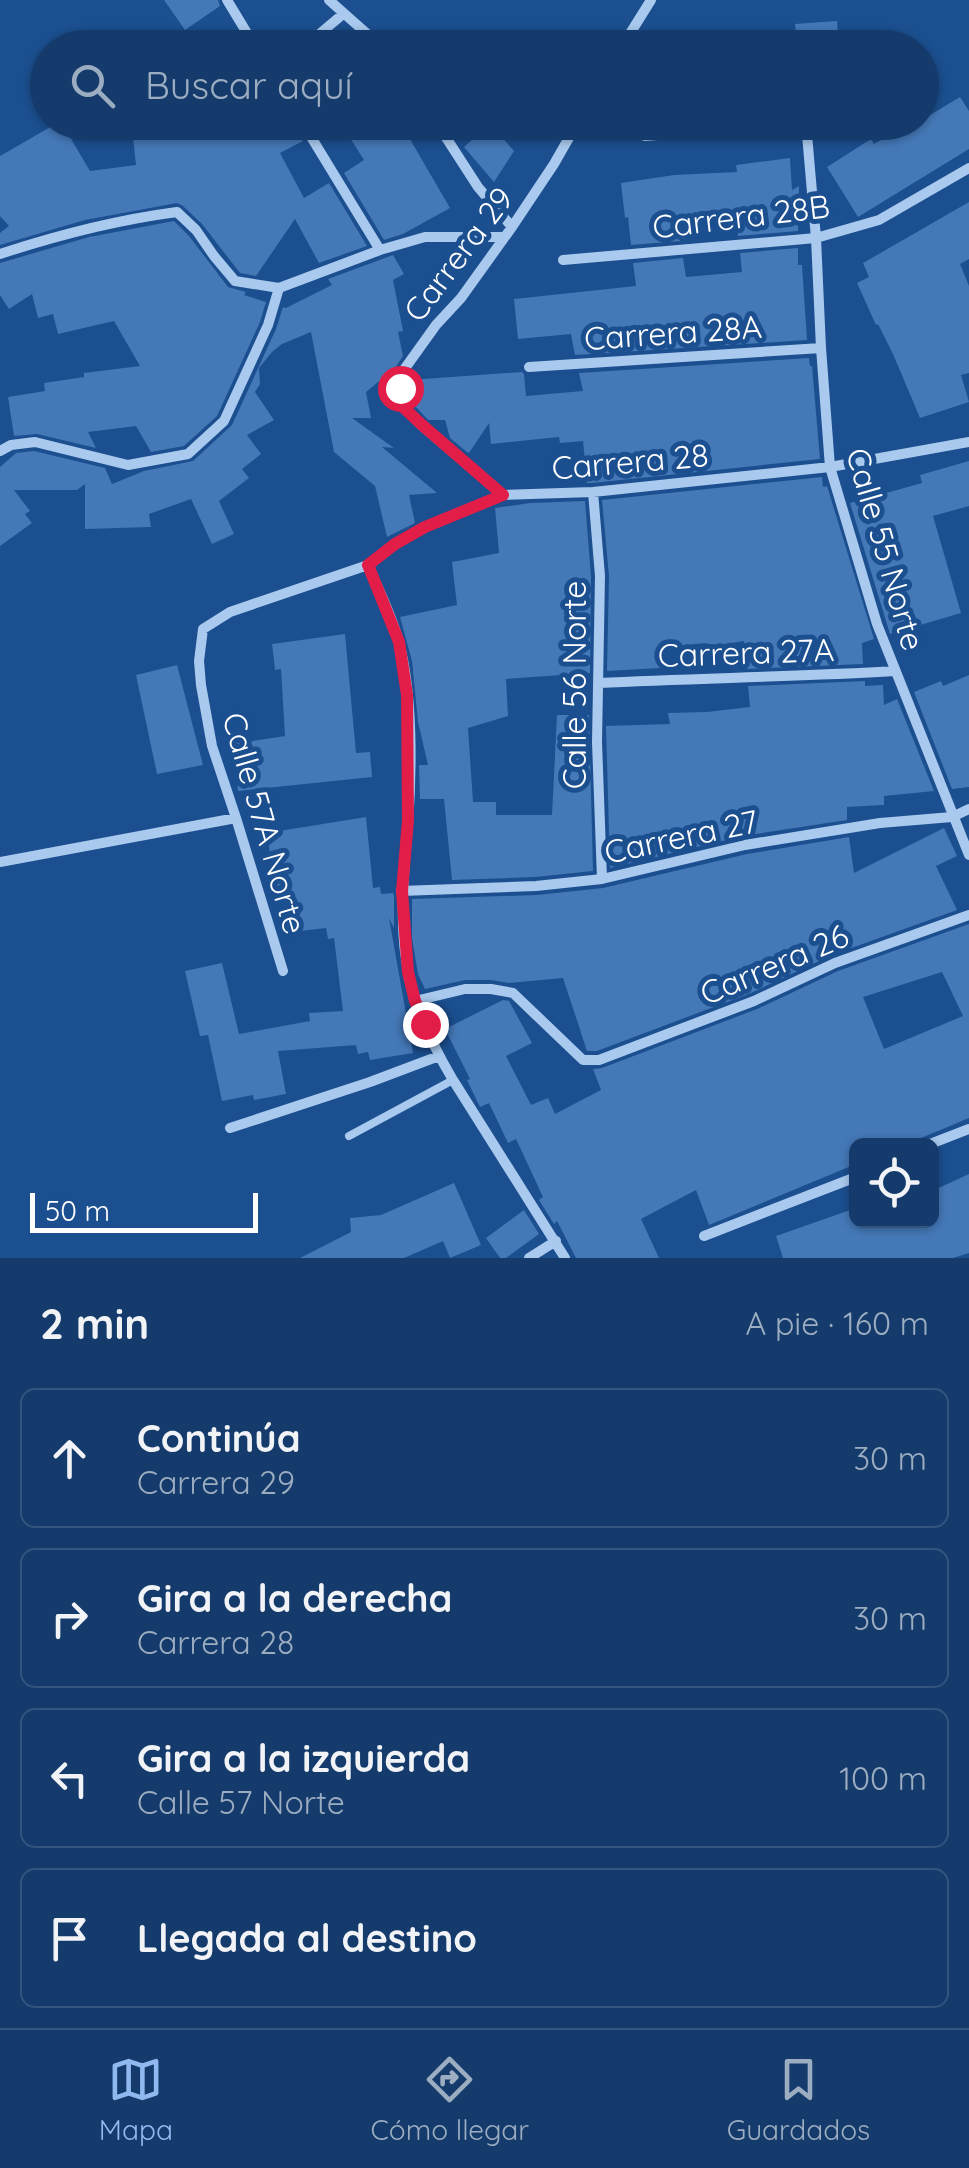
<!DOCTYPE html>
<html lang="es">
<head>
<meta charset="utf-8">
<style>
  :root { --surface:#143b6b; --page:#214673; --text:#f1f3f6; --muted:#9dadc1; --line:#33557e; --accent:#90b9f0 }
  body { margin:0; font-family:Quicksand,sans-serif; background:var(--page); color:var(--text) }
  .controls { position:absolute; right:30px; bottom:30px; display:grid; overflow:hidden; border-radius:15px; box-shadow:0 2px 8px #0004 }
  .controls button { width:90px; height:90px; display:grid; place-items:center; padding:0; border:0; border-bottom:2px solid var(--line); background:var(--surface); color:var(--text); font:50px sans-serif }
  .scale { position:absolute; left:30px; bottom:25px; width:228px; box-sizing:border-box; padding-left:10px; border:5px solid #fff; border-top:0; font-size:28px; line-height:35px; white-space:nowrap; color:#fff; -webkit-text-stroke:8px #1b4f8f; paint-order:stroke }
  .stop { position:absolute; width:30px; height:30px; margin:-22px; border:8px solid #e11d48; border-radius:50%; background:#fff }
  .stop.end { background:#e11d48; border-color:#fff; box-shadow:0 2px 10px #0008 }
  .list { margin:0; padding:0; list-style:none }
  h2 { display:flex; justify-content:space-between; align-items:center; height:130px; margin:0; padding:0 40px; font-size:42px }
  h2 small { font-size:32px; font-weight:400; color:var(--muted) }
  .list li { display:grid; grid-template-columns:65px 1fr auto; gap:30px; align-items:center; box-sizing:border-box; height:140px; margin:0 20px 20px; padding:0 20px; border:2px solid var(--line); border-radius:15px }
  .list b { display:block; font-size:38px; white-space:nowrap }
  .list p { margin:0; font-size:32px; white-space:nowrap; color:var(--muted) }
  .list em { font-size:32px; font-style:normal; color:var(--muted) }
  .icon { flex:none; width:55px; height:55px; fill:none; stroke:currentColor; stroke-width:2; stroke-linecap:round; stroke-linejoin:round }
  .map { position:relative; flex:none; width:969px; height:1258px; overflow:hidden }
  .search { position:absolute; background:var(--surface); box-shadow:0 2px 8px #0004; left:30px; right:30px; top:30px; height:110px; display:flex; align-items:center; gap:25px; box-sizing:border-box; padding:0 35px; border-radius:55px; color:var(--muted); font-size:38px }
  .sheet { height:770px; background:var(--surface) }
  nav { display:flex; justify-content:space-around; align-items:center; box-sizing:border-box; height:140px; border-top:2px solid var(--line); background:var(--surface); font-size:28px; color:var(--muted) }
  nav a { display:grid; justify-items:center; gap:5px }
  nav .on { color:var(--accent) }
  .map>svg:first-child { display:block }
  .building { fill:#4478b7; fill-rule:evenodd }
  .lines { fill:none; stroke-linecap:round; stroke-linejoin:round }
  .lane { stroke:#a9c9ee; stroke-width:8 }
  .street { stroke:#a9c9ee; stroke-width:10 }
  .route { stroke:#e11d48; stroke-width:12 }
  .labels { text-anchor:middle; dominant-baseline:central; stroke-width:10; stroke-linejoin:round; paint-order:stroke }
  .street-label { font-size:32px; fill:#fff; stroke:#1b4f8f }
</style>
</head>
<body>
<div class="map">
<svg width="969" height="1258" viewBox="0 0 969 1258">
  <rect width="100%" height="100%" fill="#1b4f8f"/>
  <!-- building -->
  <path class="building" d="M164,0H218L220,6L185,30Z
    M837,21L839,48H797L795,24Z
    M960,97L969,111V149L858,217L827,167L871,139L874,144L913,122H922V120Z
    M59,122H61L90,171L136,165L133,137L169,133L188,122H293L303,141L280,153L304,198L329,183L367,246L319,263L295,219L256,276L240,273L202,224L183,206L177,203L85,220L0,245V233L9,226L0,216V156Z
    M340,122H400L450,208L403,234L384,240L344,173L364,160Z
    M490,124L514,151L494,182L464,147Z
    M790,158L792,190L799,186L798,231L738,236L736,212L677,221L680,241L631,245L628,217L625,218L621,183L674,175L737,172L736,165Z
    M969,202V259L960,264L969,286V373L961,375L969,402L920,418L893,354L878,324L876,325L857,283L869,277L863,263Z
    M174,221L189,236L228,287L246,292L244,295L266,302L260,322L217,416L184,446L151,452L136,426L88,432L96,448L37,434L14,436L8,397L45,391L44,383L84,377V373L140,366L114,321L58,334L53,314L38,318L32,294L9,309L0,295V263L89,237Z
    M798,248V265H802L807,340L575,355L571,334L518,339L514,299L636,286L633,263L683,258L686,277L742,272L740,253Z
    M393,255L404,274L393,280L403,331L398,332L403,356L395,368L366,392L371,418H352L394,448L382,447L437,493L409,495L415,523L387,537L375,486L334,452L311,332L282,344L272,352L259,368L260,384L255,392L274,420L247,435L261,454L242,469L249,478L219,501L234,534L212,544L191,499L149,514L151,527L85,529V484L77,490H14L30,511L25,514L32,523L0,546V467L16,453L34,451L105,468L112,484L144,471L193,461L232,425L276,329L283,307L286,308L332,285L328,279Z
    M809,358L810,366H812L820,459L592,483H587L583,441L560,443L559,437L491,444L489,423L469,453L467,452L450,438L445,420H428L416,407L410,382V380L522,372L524,374L526,396L583,391L579,373Z
    M969,461V506L933,516L961,613L890,634L850,503L922,483L920,475Z
    M822,477L823,487L827,486L874,639L862,643L863,664L746,669L744,641L707,647L706,643L658,648L660,668L607,671L609,576L602,500Z
    M585,501L591,576L590,673L506,679L508,716L468,728L473,802H496V815H552L557,715H589L593,871L535,877L452,880L444,799H420L419,765H428L418,722L412,661L400,617L457,605L452,562L499,553L495,508L530,503Z
    M345,634L356,753L370,752L372,777L238,791L234,744L285,736L281,669L275,670L272,644Z
    M177,665L203,765L157,774L136,675Z
    M969,675V787L952,789L914,692L941,681L943,686Z
    M865,681V686L883,685L884,705L897,699L934,791L884,796V805L847,807V820L743,836L610,868L606,726L670,724L668,713L707,712L750,707L748,686Z
    M366,817L373,888L380,887L381,894L393,893L394,896V928L389,918L413,1053L370,1060L368,1052L358,1054L356,1045L278,1051L286,1094L254,1100L253,1095L222,1101L208,1035L200,1036L185,971L222,963L239,1034L310,1021L309,1013L343,1011L334,938L328,939L326,928L292,932L287,884L275,886L267,833Z
    M944,828L957,856L936,866L957,910L832,955L751,993L597,1051H587L563,978L509,983L491,980H465L425,989L418,974L412,938V899L537,895L603,888L747,854L849,837L854,873Z
    M969,924V1118L902,1146H856V1164L709,1225L696,1190L641,1219L659,1258H576L557,1221L554,1224L539,1200L543,1197L516,1139L508,1143L489,1103L480,1107L479,1105L467,1080L470,1079L445,1029L503,1000L509,1001L532,1043L506,1056L531,1105L548,1098L555,1114L601,1090L593,1069L602,1068L757,1009L838,971ZM942,972L963,1016L884,1049L863,997Z
    M969,1174V1253L953,1258H783L776,1236L856,1208V1220H932V1191Z
    M454,1183L481,1245L450,1258L443,1241L404,1258H300L351,1232L350,1218L381,1215Z
    M524,1210L539,1234L506,1258H500L486,1238Z"/>
  <g class="lines">
    <!-- lane -->
    <path class="lane" d="M349,1136L453,1080"/>
    <!-- street -->
    <path class="street" d="M227,0L256,48
      M329,0L383,48
      M303,48L343,14
      M621,48L651,0
      M302,122L380,250
      M436,122L478,187L512,227
      M645,136L806,123L816,238L821,348L830,467L877,624L969,855
      M0,254C58,235 116,220 177,212L196,230L214,256L235,281L279,288
      M563,260L816,238L879,220L969,168
      M529,367L821,348
      M0,451L11,445L35,442L128,465L188,454L224,421L268,325L279,288L380,250L425,237H504
      M593,492L600,576L597,742L602,879
      M503,495L421,425L402,405L400,388L403,371L436,325L461,298L512,227L554,164L578,122
      M368,565C379,590 392,616 399,642C413,695 412,770 408,824C404,874 398,926 409,976C417,1013 434,1048 453,1080L565,1258
      M599,683C698,678 796,677 895,671
      M0,862L236,818
      M401,891L536,886L602,879L745,845L880,823L952,817L969,809
      M283,971L236,818L212,746L201,685L199,661L203,629L230,612L368,565L395,544L425,527L503,495L593,492L830,467L969,442
      M415,1001L465,989H491L513,993L583,1060H599L754,1001L835,963L969,915
      M230,1128L370,1082L439,1056
      M925,1146L969,1129
      M704,1236L856,1177
      M529,1258L556,1241"/>
  </g>
  <g class="lines">
    <!-- route -->
    <path class="route" d="M400,388L402,406L421,424L503,495L425,527L395,544L368,565L399,642L407,695L408,820L402,891L408,972L415,1001L425,1024"/>
  </g>
  <g class="labels">
    <!-- street labels -->
    <g class="street-label">
      <text transform="translate(741 216) rotate(-7)">Carrera 28B</text>
      <text transform="translate(458 254) rotate(-53)">Carrera 29</text>
      <text transform="translate(673 332) rotate(-4)">Carrera 28A</text>
      <text transform="translate(630 461) rotate(-5)">Carrera 28</text>
      <text transform="translate(886 549) rotate(74)">Calle 55 Norte</text>
      <text transform="translate(746 652) rotate(-2)">Carrera 27A</text>
      <text transform="translate(574 685) rotate(-90)">Calle 56 Norte</text>
      <text transform="translate(265 823) rotate(74)">Calle 57A Norte</text>
      <text transform="translate(681 836) rotate(-12)">Carrera 27</text>
      <text transform="translate(774 964) rotate(-23)">Carrera 26</text>
    </g>
  </g>
</svg>
<div class="controls">
<button><svg class="icon" aria-label="locate" viewBox="0 0 24 24"><circle cx="12" cy="12" r="6"/><path d="M12 2v4M12 18v4M2 12h4M18 12h4"/></svg></button>
</div>
<div class="scale">50 m</div>
<div class="stop" style="left:400px;top:388px"></div>
<div class="stop end" style="left:425px;top:1024px"></div>
<div class="search"><svg class="icon" aria-label="search" viewBox="0 0 24 24"><circle cx="10" cy="10" r="6"/><path d="M15 15l6 6"/></svg>Buscar aquí</div>
</div>
<section class="sheet">
<h2>2 min<small>A pie · 160 m</small></h2>
<ul class="list">
<li><svg class="icon" aria-label="ahead" viewBox="0 0 24 24"><path d="M12 20V5M6 11l6-6 6 6"/></svg><div><b>Continúa</b><p>Carrera 29</p></div><em>30 m</em></li>
<li><svg class="icon" aria-label="right" viewBox="0 0 24 24"><path d="M7 20v-9h11M14 6l5 5-5 5"/></svg><div><b>Gira a la derecha</b><p>Carrera 28</p></div><em>30 m</em></li>
<li><svg class="icon" aria-label="left" viewBox="0 0 24 24"><path d="M17 20v-9H6M10 6l-5 5 5 5"/></svg><div><b>Gira a la izquierda</b><p>Calle 57 Norte</p></div><em>100 m</em></li>
<li><svg class="icon" aria-label="arrive" viewBox="0 0 24 24"><path d="M6 21V4h12l-3 4 3 4H6"/></svg><div><b>Llegada al destino</b></div></li>
</ul>
</section>
<nav>
<a class="on"><svg class="icon" aria-label="map" viewBox="0 0 24 24"><path d="M3 6l6-2 6 2 6-2v14l-6 2-6-2-6 2zM9 4v14M15 6v14"/></svg>Mapa</a>
<a><svg class="icon" aria-label="directions" viewBox="0 0 24 24"><path d="M12 3l9 9-9 9-9-9zM9 14v-3h6M13 9l2 2-2 2"/></svg>Cómo llegar</a>
<a><svg class="icon" aria-label="saved" viewBox="0 0 24 24"><path d="M7 4h10v16l-5-4-5 4z"/></svg>Guardados</a>
</nav>
</body>
</html>
